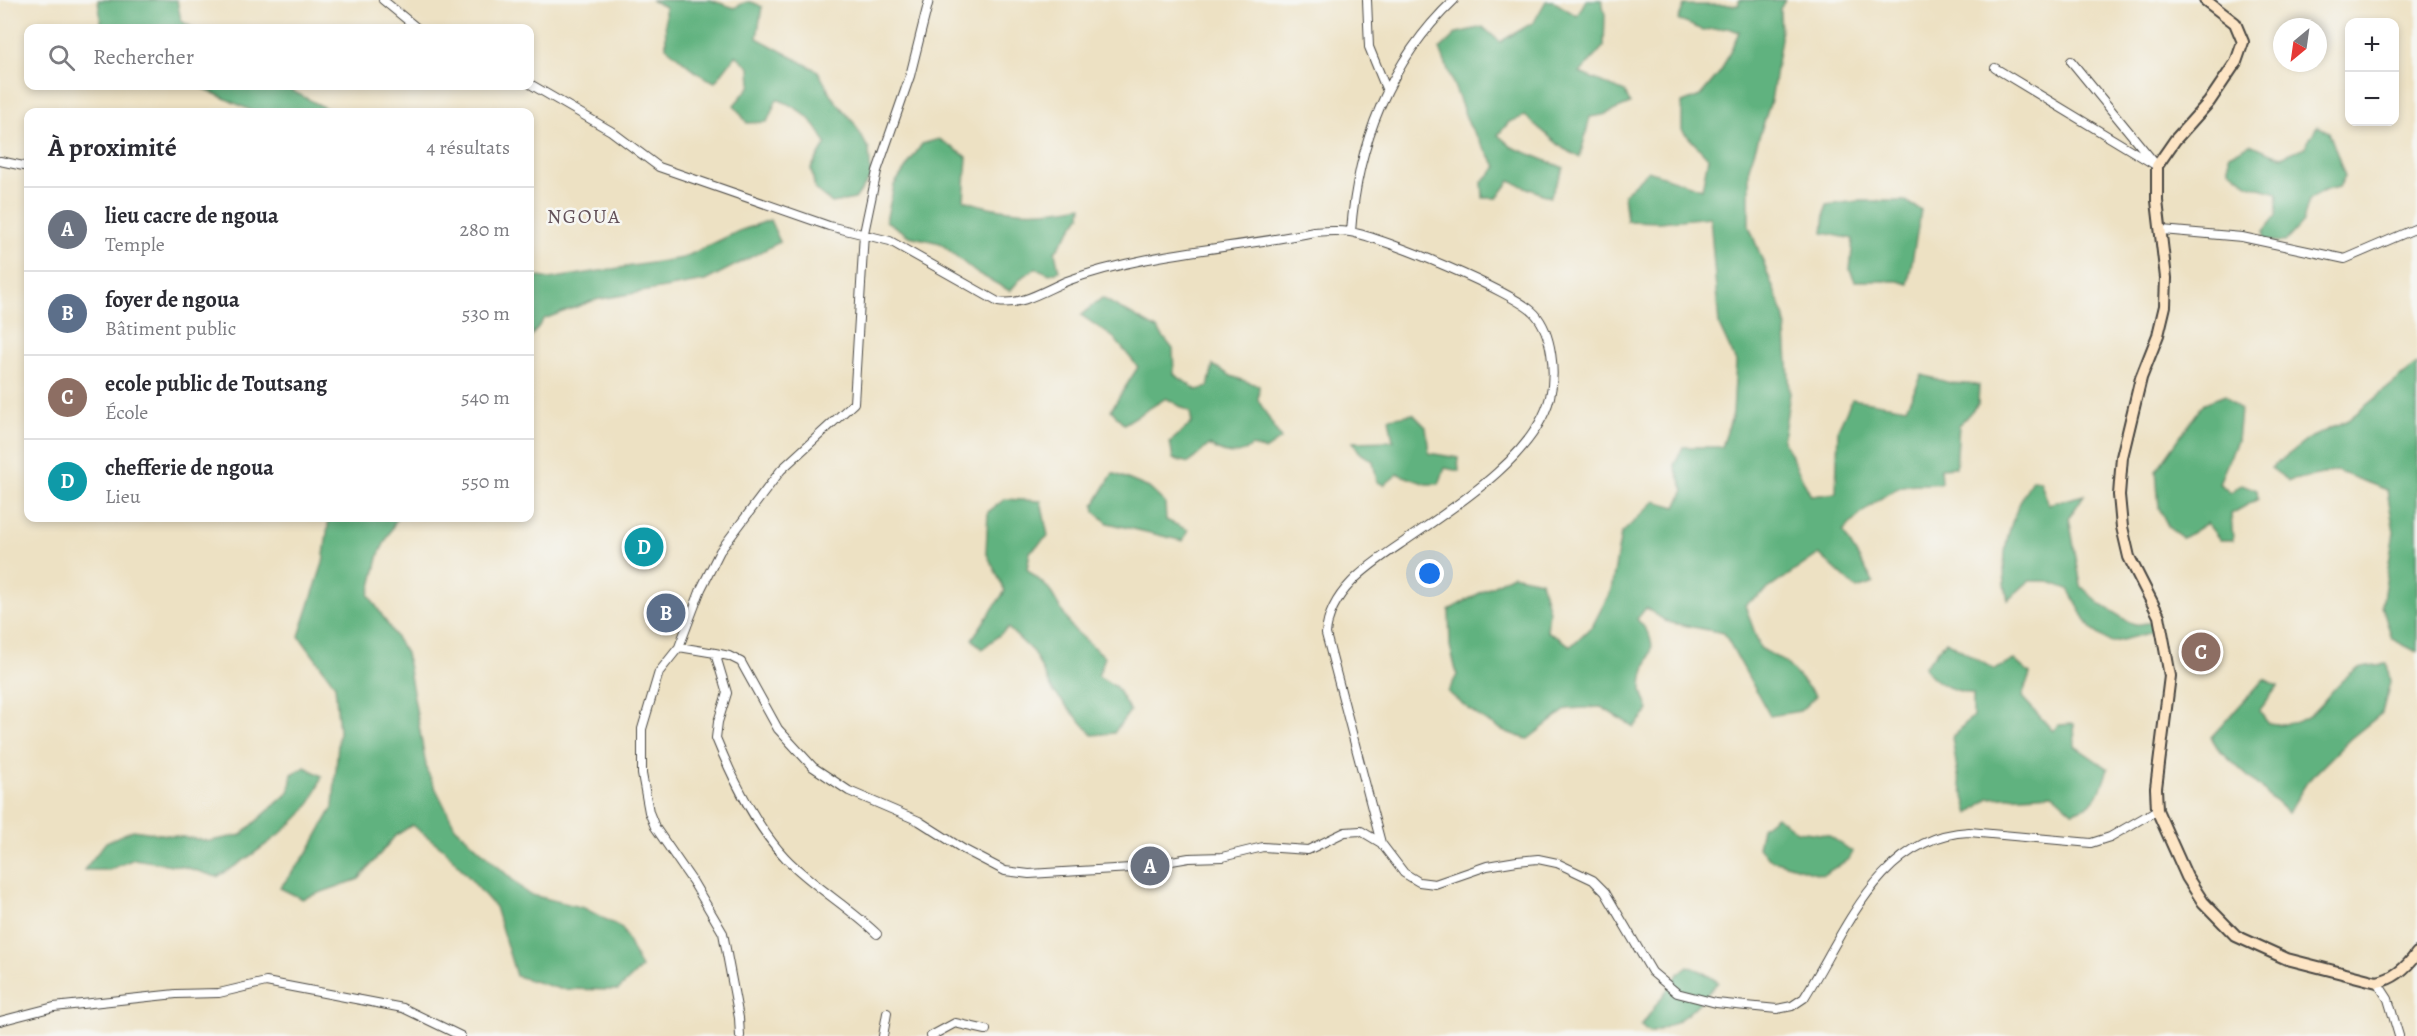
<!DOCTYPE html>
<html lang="fr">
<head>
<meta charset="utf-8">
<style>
  :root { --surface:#fff; --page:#f7f7f7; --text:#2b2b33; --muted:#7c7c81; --line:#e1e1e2; --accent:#db2777 }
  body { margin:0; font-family:Alegreya,serif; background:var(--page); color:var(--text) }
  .controls { position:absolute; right:18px; top:18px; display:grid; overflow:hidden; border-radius:12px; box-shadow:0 3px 9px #0003 }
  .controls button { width:54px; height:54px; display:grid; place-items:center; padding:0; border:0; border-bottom:2px solid var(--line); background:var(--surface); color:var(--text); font:30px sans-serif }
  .compass { position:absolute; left:2273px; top:18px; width:54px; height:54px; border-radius:50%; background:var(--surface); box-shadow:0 3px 9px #0003; rotate:209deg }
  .you { position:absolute; left:1430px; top:574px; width:21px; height:21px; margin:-15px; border:4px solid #fff; border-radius:50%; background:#1a73e8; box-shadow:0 0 0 9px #1a73e833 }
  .badge { display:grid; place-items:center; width:39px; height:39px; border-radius:50%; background:var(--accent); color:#fff; font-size:20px; font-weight:700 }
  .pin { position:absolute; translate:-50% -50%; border:3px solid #fff; box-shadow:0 2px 6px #0006 }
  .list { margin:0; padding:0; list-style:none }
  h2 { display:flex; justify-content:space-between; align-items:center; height:78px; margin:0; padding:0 24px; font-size:26px }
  h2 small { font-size:20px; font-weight:400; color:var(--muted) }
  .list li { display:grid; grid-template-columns:39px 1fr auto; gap:18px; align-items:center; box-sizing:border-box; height:84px; padding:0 24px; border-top:2px solid var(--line) }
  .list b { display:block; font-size:22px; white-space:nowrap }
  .list p { margin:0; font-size:20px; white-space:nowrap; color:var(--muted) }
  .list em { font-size:20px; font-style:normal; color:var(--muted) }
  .icon { flex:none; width:33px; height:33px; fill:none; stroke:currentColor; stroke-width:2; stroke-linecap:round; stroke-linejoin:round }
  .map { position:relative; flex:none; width:2417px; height:1036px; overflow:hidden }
  .search { position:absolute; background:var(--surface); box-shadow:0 3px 9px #0003; left:24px; top:24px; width:510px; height:66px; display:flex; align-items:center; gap:15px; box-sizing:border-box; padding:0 21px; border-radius:12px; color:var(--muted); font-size:22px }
  .panel { position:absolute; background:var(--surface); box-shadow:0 3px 9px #0003; left:24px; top:108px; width:510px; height:414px; border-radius:12px }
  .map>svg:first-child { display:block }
  .forest { fill:#61b27f; stroke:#466e55; stroke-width:1.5 }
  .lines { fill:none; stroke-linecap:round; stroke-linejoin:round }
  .street-casing { stroke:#484642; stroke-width:10 }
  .secondary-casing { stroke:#484642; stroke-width:14 }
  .street { stroke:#fff; stroke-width:8 }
  .secondary { stroke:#fde5c5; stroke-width:10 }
  .labels { text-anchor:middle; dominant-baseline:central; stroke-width:5; stroke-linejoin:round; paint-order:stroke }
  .quarter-label { font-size:20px; letter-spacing:1.5px; fill:#635159; stroke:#f6f6f2 }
</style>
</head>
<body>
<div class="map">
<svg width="2417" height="1036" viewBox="0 0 2417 1036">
  <rect width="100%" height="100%" fill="#f6f6f2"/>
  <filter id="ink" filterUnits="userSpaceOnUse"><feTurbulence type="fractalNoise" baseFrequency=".0167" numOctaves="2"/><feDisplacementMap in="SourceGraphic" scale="12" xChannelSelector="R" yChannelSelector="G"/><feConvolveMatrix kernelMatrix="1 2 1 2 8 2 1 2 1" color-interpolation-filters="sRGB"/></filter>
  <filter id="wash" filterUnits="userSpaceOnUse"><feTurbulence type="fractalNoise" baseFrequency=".008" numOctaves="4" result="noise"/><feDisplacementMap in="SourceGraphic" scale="24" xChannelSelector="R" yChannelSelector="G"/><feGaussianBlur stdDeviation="1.35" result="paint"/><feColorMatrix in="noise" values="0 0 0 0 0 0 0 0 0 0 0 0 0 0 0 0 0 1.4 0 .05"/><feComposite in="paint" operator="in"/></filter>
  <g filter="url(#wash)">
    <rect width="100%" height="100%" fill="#ede1c3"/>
    <!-- forest -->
    <path class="forest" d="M98,0H177L181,21L193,28H102Z
      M651,0H710L735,8C746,0 750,0 762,7L757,38L818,71L832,97L854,123L869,150L871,177L855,199L832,203L815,189L811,168L826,144C814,120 802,109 777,99L767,122L747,123L734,105L751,85L750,68L736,55L715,82C691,72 686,62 666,47L665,7Z
      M1586,0H1602L1605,15L1604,46L1580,73L1625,92L1630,104L1603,115L1590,117L1580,157L1564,149L1525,116L1509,122L1498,135L1512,147L1564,168L1550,197L1510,181L1497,198H1483L1482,182L1497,167L1469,125L1440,49L1457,33L1483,27L1500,42L1534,22L1546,1H1553L1577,16Z
      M1739,0H1785L1780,9L1781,38L1771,101L1749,167V226L1785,318L1790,393L1783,440L1811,496L1836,493L1838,429L1852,399L1906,408L1922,375L1950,383L1979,385L1978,404L1959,425L1956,467L1940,468L1941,483C1929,485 1918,483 1908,485C1889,488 1856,517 1843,532L1874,583L1857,589L1819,554L1745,605L1760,648L1785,662L1816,696L1800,711L1770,716L1724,633L1667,622L1646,608L1637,619C1667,650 1642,656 1642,688C1642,695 1647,704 1649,710L1634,727L1601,707L1567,709L1528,739C1495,731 1474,714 1448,692L1457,675L1450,646L1449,610L1512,575L1541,581L1549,611L1547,631L1571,646L1593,625L1611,590L1621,534L1655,501L1676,507L1684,490L1674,465L1683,447H1722L1733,413L1736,362L1719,325L1710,217L1660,222L1627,221L1624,194L1648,171L1702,189L1708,158L1682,130V103L1700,96L1721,71L1739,32L1729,28L1703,30L1678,20L1684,5H1739Z
      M198,86H283L333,112H254Z
      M2317,126L2329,132L2345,176L2339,187L2326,190L2309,199L2303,222L2285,242L2264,241V231L2276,216L2278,193L2249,185L2229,169V155L2250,144L2281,157L2305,147Z
      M939,139L967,157L964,200C1004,214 1041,214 1082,206L1081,215L1055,252L1059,271L1050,274L1036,268L1022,277L1010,291L975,272L940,243L909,236L886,221L894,185L922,144Z
      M1858,201H1906L1921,210L1908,284L1898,281H1855L1850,270L1853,239L1823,233L1826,205Z
      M770,220L780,242L705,281L595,300L544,319L530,338V275L549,279L683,258L739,231Z
      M1102,298L1157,329L1173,349L1174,374L1197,390L1208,387L1213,365L1231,376L1259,386L1258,400L1281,439L1265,450L1252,446C1236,458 1225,455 1209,445L1189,463L1173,459L1170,442L1192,423L1190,412L1166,398L1124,424L1111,410L1138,367L1114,338L1081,315Z
      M2417,364V652L2392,639L2382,605L2394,532L2387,490L2337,471L2289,481L2271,468L2310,438L2348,420Z
      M2225,395L2240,410L2237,441L2219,483L2231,493L2242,484L2257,490L2258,499L2231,514L2233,540H2220L2207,523L2183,538L2169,528L2159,508L2156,471L2204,403Z
      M1413,414L1426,427L1429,453L1458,458L1459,471L1445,468L1439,484H1426L1398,474L1384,485L1377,482L1373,461L1360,453L1353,442L1393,441L1389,418Z
      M1113,473L1149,488L1165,503L1166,520L1188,530L1183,541L1108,523L1095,512L1094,505Z
      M2032,479L2040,480L2048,504L2084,495L2069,518L2081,586L2100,604L2134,625L2154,622L2153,632L2111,643L2091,629L2068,589L2047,581H2029L2008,600C1997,555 2010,518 2032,479Z
      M1005,499L1041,501L1048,536L1030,552L1027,569L1049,589L1072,628L1105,657L1098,676L1116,687L1130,711L1114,733L1093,735L1053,691L1033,652L1008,628L982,649L972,639L1005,591L986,552L988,512Z
      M329,518H397L379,554L369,595L406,653L427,771L455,827L528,894L584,908L622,928L641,968L618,990L560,989L516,976L495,907L445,850L412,825L395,836L359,879L302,899L280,888L308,852L333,807L339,731L335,685L299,636L323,563Z
      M1946,641L1995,670L2014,660L2030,674L2022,697L2053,731L2058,725L2074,724L2075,746L2108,769C2100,793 2098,803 2073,812L2053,794L1989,798L1969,814L1958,776L1952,737L1973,716V694C1954,690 1934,685 1924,667Z
      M2387,664L2390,682L2382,713L2350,739L2307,782L2288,813L2219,750L2211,737L2264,679L2278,686L2259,711L2268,723C2319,731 2319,694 2355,670C2362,665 2377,665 2387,664Z
      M305,767L322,776C319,783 317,791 313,798C300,824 243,862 217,877L185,867L134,859L109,870H84L106,842L133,830L210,841L241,835L289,792L292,774Z
      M1776,816L1797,831L1828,835L1853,852L1849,859L1823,875L1772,860L1758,848L1762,827Z
      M1688,966L1701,971L1718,982C1695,1008 1683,1023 1649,1033L1641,1026L1679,973Z"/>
  </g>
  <g filter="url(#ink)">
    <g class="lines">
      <defs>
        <path id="street" d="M383,0L417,28
          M1367,0L1369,47L1387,91
          M1995,68L2157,166L2071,61
          M530,84L611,131L659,167L829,226L890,241L998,302C1022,306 1045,290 1067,281C1145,252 1233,249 1314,232C1326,231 1338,230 1350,232C1382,237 1515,292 1535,314C1552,333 1556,373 1550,397C1535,457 1453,508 1405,541C1371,564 1329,590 1326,634L1381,843L1404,873L1419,882L1435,884L1487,866L1517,861L1538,859L1557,863L1593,880L1605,892L1652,972L1677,993L1716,1003L1777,1009L1792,1006L1804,998C1845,933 1879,836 1969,832L2091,843L2110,837L2157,810
          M0,161L28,167
          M2162,230L2242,237L2345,259L2417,228
          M1351,232C1357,145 1389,61 1454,0
          M679,647L715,653L727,693L718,722L716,738C733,780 761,837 795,867C821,891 851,909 877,934
          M715,653L729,656L741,662L778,729L813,767L849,791L919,821L963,849L1005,871L1029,874L1131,868L1189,858L1222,857L1263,847L1308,850L1345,832L1361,831L1381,843
          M2377,982L2388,999L2399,1036
          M0,1021L54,1007L176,994L219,993L266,982L403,1008L461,1036
          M740,1036L739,1018L723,933L693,882L655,827L649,812L642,774V729L659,672L679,647L701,589L720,551L781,470L854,403L864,233L877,171L910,76L929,0
          M883,1036L887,1013
          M931,1036L955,1023L986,1030"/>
        <path id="secondary" d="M2205,0L2235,23L2243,42L2236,62L2209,102L2175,140L2157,166V201L2166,278L2165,306L2158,335L2141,378L2122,457L2119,495L2122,527L2129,557L2159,616L2170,676L2156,788L2157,810L2187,877L2203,902L2236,936L2287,959L2377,982C2394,979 2407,967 2417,953"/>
      </defs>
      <!-- street casing -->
      <use href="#street" class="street-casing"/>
      <!-- secondary casing -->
      <use href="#secondary" class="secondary-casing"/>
      <!-- street -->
      <use href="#street" class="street"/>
      <!-- secondary -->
      <use href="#secondary" class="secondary"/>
    </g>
  </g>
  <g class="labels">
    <!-- quarter labels -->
    <g class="quarter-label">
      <text x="584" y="216">NGOUA</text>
    </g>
  </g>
</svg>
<div class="controls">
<button>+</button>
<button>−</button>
</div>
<svg class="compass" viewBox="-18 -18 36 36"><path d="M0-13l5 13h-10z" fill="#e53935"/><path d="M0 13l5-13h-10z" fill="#7c7c81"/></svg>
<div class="you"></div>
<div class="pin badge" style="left:1150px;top:866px;background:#6b7280">A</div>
<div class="pin badge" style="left:666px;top:613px;background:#5c6f8a">B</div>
<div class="pin badge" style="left:2201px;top:652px;background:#8d6e63">C</div>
<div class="pin badge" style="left:644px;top:547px;background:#0f9aa8">D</div>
<div class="search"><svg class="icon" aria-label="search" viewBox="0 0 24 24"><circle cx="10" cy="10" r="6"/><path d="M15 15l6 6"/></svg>Rechercher</div>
<section class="panel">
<h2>À proximité<small>4 résultats</small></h2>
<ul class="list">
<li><span class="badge" style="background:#6b7280">A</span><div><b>lieu cacre de ngoua</b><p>Temple</p></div><em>280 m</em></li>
<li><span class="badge" style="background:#5c6f8a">B</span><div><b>foyer de ngoua</b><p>Bâtiment public</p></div><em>530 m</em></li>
<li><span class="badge" style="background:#8d6e63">C</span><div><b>ecole public de Toutsang</b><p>École</p></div><em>540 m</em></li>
<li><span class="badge" style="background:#0f9aa8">D</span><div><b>chefferie de ngoua</b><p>Lieu</p></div><em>550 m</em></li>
</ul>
</section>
</div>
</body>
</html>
